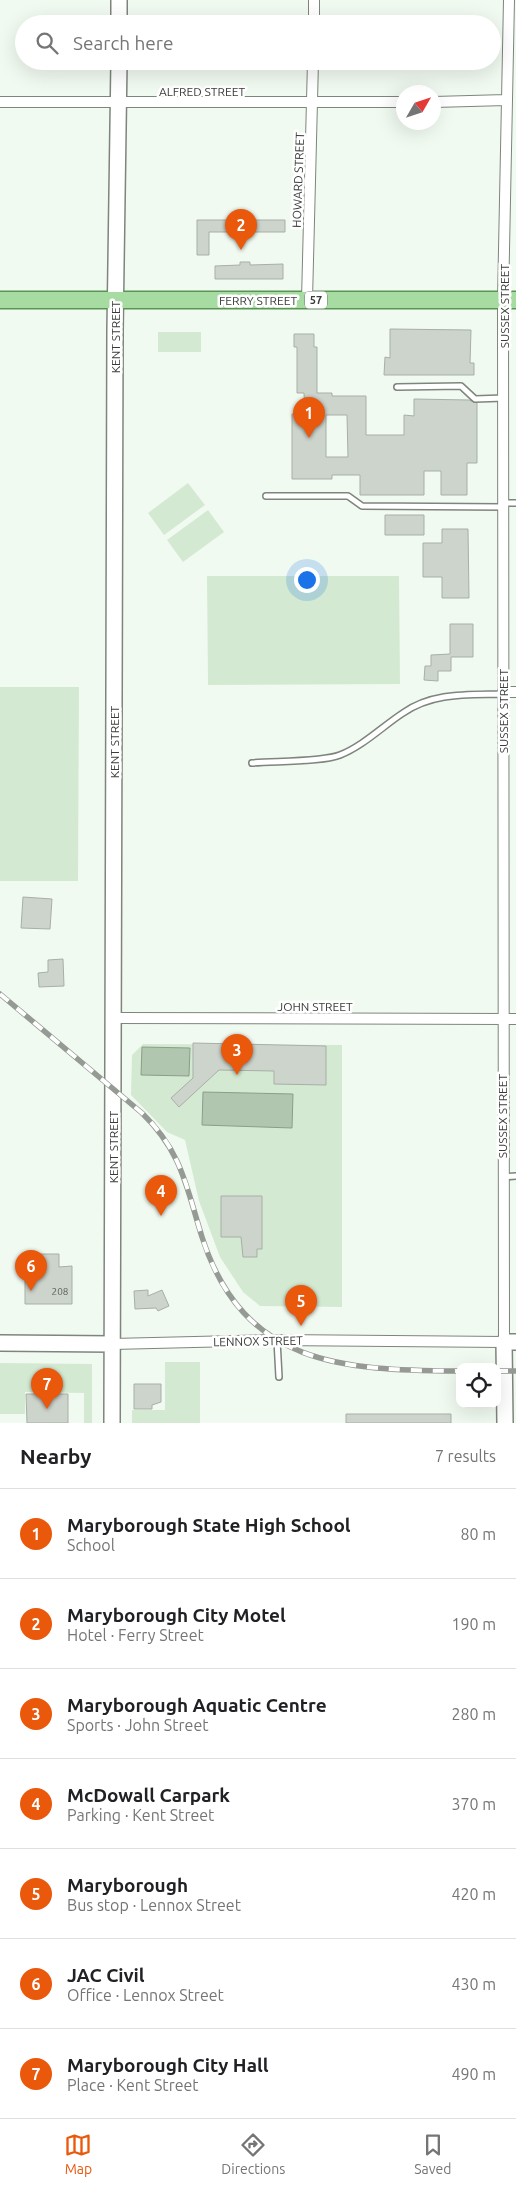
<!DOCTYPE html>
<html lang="en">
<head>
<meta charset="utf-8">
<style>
  :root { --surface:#fff; --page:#f6f6f6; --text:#202124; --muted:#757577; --line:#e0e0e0; --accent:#ea580c }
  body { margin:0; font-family:Ubuntu,sans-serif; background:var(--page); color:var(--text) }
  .controls { position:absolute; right:15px; bottom:15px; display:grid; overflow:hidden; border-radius:10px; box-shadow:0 5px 20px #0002 }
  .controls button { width:45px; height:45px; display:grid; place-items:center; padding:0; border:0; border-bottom:1px solid var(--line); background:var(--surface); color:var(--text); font:25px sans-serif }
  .compass { position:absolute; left:396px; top:85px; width:45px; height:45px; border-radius:50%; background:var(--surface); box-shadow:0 5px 20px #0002; rotate:51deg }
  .you { position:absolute; left:306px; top:579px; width:18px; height:18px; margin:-12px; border:4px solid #fff; border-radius:50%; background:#1a73e8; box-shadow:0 0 0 8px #1a73e833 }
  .badge { display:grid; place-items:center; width:32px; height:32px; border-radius:50%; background:var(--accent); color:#fff; font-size:16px; font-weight:700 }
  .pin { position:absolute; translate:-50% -41px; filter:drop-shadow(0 1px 2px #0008) }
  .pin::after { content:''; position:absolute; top:26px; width:18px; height:15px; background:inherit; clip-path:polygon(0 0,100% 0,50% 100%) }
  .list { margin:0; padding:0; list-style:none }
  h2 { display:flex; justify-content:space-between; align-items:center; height:65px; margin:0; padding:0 20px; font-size:21px }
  h2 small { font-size:16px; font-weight:400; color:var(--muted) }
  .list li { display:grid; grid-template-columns:32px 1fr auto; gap:15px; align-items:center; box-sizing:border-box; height:90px; padding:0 20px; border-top:1px solid var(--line) }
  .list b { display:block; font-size:19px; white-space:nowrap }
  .list p { margin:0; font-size:16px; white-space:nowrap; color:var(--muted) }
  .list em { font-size:16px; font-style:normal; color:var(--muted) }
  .icon { flex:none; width:28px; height:28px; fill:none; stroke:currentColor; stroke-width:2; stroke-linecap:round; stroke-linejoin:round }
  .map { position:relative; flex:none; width:516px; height:1423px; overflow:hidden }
  .search { position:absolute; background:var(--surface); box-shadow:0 5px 20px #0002; left:15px; right:15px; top:15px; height:55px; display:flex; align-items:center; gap:12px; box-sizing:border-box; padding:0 18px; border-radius:28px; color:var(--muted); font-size:19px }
  .sheet { height:695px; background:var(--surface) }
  nav { display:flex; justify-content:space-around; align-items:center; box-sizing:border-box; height:70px; border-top:1px solid var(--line); background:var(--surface); font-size:14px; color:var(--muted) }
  nav a { display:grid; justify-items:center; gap:2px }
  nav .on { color:var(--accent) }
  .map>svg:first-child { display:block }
  .green { fill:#d4e9d2 }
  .water { fill:#b0c6ae; stroke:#8c9d8b }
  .building { fill:#cdd4cc; stroke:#a7afa6; fill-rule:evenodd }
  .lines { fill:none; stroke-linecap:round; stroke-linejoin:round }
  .lane-casing { stroke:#7e857d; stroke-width:8 }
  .street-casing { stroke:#7e857d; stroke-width:12 }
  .secondary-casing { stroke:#7e857d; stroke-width:18 }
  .primary-casing { stroke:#599454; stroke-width:19 }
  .lane { stroke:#fff; stroke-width:5 }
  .street { stroke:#fff; stroke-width:10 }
  .secondary { stroke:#fff; stroke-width:15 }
  .primary { stroke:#a6dba1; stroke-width:16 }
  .rail-casing { stroke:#959b94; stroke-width:5.5 }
  .rail { stroke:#fff; stroke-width:4; stroke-dasharray:11; stroke-linecap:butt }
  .labels { text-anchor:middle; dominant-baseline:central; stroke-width:5; stroke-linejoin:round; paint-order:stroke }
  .number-label { font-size:10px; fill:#5e625e }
  .shield { fill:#fff; stroke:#747674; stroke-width:1 }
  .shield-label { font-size:11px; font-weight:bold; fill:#393c39 }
  .street-label { font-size:12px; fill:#393c39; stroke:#fff }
</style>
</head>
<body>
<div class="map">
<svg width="516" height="1423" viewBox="0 0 516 1423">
  <rect width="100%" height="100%" fill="#f1faf0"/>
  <!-- green -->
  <path class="green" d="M158,332H201V352H158Z
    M188,483L205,505L164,535L148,513Z
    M208,510L224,532L183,562L167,540Z
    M207,576H399L400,684L208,685Z
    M0,687H79L78,881H0Z
    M143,1044L342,1045V1307L260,1306L243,1292L220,1257L199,1201L185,1140L167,1132L131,1095L132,1055Z
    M165,1362H200V1423H132V1410H165Z
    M0,1363L92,1364V1423H84V1393L25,1392V1414H0Z"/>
  <!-- water -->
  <path class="water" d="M142,1047L190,1048L189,1076L141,1075Z
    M203,1092L293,1094L292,1128L202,1125Z"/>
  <!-- building -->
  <path class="building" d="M197,220H285V232H209V255H197Z
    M240,262H250V265L283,264V279H215V266L240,265Z
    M390,329L471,330L470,363H474V375H384L385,357L390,358Z
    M294,334H314V347H317V393H332V396H366V435H404V415L414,416V399L469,400L477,403V463H467V495H441V471H424V495H360V475H332V479H292V414H305L304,393H297V347H294ZM326,415H347L348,457H326Z
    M385,515H424V535H385Z
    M442,529H468L469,598H442V577H423V543H442Z
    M450,624H473V657H451V671H438V681L424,680L425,666H431V655L450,654Z
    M23,897L52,899L50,929L21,928Z
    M63,959L64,986L39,987L38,973L48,972V960Z
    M193,1043L326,1046V1085L274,1084V1071L219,1070L179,1107L171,1098L193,1078Z
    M221,1196H262V1249H257V1257H243L241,1237H221Z
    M33,1254H59V1267L72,1266V1304H25V1274H28V1262H33Z
    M148,1290V1296L162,1290L169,1306L158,1311L156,1308L135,1309L134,1291Z
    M134,1384H161V1402L152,1405V1409H134Z
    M26,1394H68V1423H27Z
    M346,1414H451V1423H346Z"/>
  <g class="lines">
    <defs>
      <path id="lane" d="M397,387L461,386L475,399L504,398
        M266,496H348L362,506L503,507
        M505,503H516
        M252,763C273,761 323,762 340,755C363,746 383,726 403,713C433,692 468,695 503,694
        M503,1177L516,1176
        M277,1340L279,1377"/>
      <path id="street" d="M314,24V0
        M0,102H404
        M434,102L506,100
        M307,300L313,61
        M503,692H516
        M113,1018L516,1019
        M112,1344L277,1340L504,1342L503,300L509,0"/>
      <path id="secondary" d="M119,24V0
        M0,1343L112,1344
        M112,1423L115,331L119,61
        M505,1423L504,1342H516"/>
      <path id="primary" d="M0,300H516"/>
    </defs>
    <!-- lane casing -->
    <use href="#lane" class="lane-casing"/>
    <!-- street casing -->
    <use href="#street" class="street-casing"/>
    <!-- secondary casing -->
    <use href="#secondary" class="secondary-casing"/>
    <!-- primary casing -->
    <use href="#primary" class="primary-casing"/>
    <!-- lane -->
    <use href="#lane" class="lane"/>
    <!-- street -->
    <use href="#street" class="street"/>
    <!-- secondary -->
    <use href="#secondary" class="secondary"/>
    <!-- primary -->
    <use href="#primary" class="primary"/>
    <defs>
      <path id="rail" d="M0,994L142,1113C182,1152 186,1186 202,1237C244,1367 343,1370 460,1371
        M497,1371H516"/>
    </defs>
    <!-- rail casing -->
    <use href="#rail" class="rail-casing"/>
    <!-- rail -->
    <use href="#rail" class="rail"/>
  </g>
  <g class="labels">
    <!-- number labels -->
    <g class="number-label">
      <text x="60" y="1291">208</text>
    </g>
    <!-- shield labels -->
    <rect class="shield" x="305" y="291.5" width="22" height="17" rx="4"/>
    <g class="shield-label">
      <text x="316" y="300">57</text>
    </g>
    <!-- street labels -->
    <g class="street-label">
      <text x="202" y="91">ALFRED STREET</text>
      <text transform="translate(298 180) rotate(-88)">HOWARD STREET</text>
      <text x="258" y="300">FERRY STREET</text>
      <text transform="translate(504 306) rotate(-90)">SUSSEX STREET</text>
      <text transform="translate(115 337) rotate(-90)">KENT STREET</text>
      <text transform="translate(503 711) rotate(-90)">SUSSEX STREET</text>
      <text transform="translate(114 742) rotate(-90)">KENT STREET</text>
      <text x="315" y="1006">JOHN STREET</text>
      <text transform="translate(502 1116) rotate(-90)">SUSSEX STREET</text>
      <text transform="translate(113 1147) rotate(-90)">KENT STREET</text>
      <text transform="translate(258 1341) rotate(-1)">LENNOX STREET</text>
    </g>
  </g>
</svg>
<div class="controls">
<button><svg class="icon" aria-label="locate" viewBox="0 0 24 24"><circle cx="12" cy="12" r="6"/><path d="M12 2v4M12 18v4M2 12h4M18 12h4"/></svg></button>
</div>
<svg class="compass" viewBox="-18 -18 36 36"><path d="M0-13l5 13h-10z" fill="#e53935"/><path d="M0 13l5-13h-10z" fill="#757577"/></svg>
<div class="you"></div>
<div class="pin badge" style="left:309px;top:438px">1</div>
<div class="pin badge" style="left:241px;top:250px">2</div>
<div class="pin badge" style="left:237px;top:1075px">3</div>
<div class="pin badge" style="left:161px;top:1216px">4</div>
<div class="pin badge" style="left:301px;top:1326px">5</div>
<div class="pin badge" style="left:31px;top:1291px">6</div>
<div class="pin badge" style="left:47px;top:1409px">7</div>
<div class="search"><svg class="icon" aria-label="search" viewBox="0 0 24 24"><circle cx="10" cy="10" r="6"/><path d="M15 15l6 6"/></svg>Search here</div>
</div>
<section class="sheet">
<h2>Nearby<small>7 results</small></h2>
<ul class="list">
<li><span class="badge">1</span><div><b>Maryborough State High School</b><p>School</p></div><em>80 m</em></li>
<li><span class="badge">2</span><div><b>Maryborough City Motel</b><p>Hotel · Ferry Street</p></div><em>190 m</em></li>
<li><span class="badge">3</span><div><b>Maryborough Aquatic Centre</b><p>Sports · John Street</p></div><em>280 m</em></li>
<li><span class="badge">4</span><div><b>McDowall Carpark</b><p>Parking · Kent Street</p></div><em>370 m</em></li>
<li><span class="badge">5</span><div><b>Maryborough</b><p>Bus stop · Lennox Street</p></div><em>420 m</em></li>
<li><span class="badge">6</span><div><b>JAC Civil</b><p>Office · Lennox Street</p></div><em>430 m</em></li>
<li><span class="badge">7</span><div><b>Maryborough City Hall</b><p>Place · Kent Street</p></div><em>490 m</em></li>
</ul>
</section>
<nav>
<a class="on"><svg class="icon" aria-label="map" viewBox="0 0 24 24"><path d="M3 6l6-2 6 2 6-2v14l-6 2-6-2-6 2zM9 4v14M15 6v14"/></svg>Map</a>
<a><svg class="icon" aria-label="directions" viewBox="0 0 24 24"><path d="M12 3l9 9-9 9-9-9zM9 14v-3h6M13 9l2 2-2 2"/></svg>Directions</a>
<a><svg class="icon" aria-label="saved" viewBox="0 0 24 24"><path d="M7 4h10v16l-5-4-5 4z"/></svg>Saved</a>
</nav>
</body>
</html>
